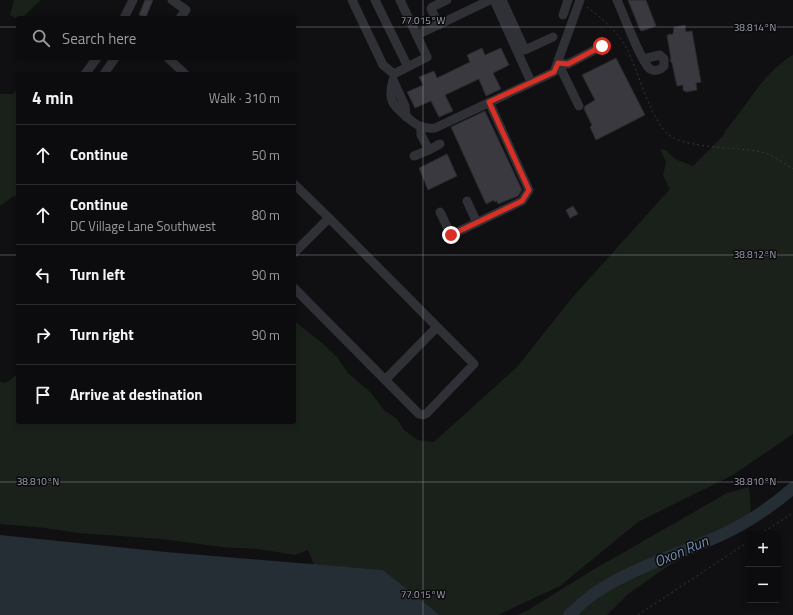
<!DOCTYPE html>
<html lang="en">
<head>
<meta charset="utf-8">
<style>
  :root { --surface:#0c0b0d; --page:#151416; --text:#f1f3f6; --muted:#9a9b9d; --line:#2c2b2e }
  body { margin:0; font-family:"Titillium Web",sans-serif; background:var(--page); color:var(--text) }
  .controls { position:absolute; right:12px; bottom:12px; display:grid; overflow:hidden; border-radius:4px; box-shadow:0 2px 6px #0003 }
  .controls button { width:36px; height:36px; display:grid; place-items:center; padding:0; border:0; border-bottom:1px solid var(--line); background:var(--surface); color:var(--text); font:20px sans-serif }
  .stop { position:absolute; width:12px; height:12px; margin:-9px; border:3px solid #d93025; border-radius:50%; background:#fff }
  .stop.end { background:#d93025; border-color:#fff; box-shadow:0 1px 4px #0008 }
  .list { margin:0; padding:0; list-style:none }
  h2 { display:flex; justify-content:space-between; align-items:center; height:52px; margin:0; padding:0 16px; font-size:17px }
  h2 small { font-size:13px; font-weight:400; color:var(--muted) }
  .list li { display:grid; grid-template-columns:26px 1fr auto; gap:12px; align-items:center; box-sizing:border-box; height:60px; padding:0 16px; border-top:1px solid var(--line) }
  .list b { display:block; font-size:15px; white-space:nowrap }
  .list p { margin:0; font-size:13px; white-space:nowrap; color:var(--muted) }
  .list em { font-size:13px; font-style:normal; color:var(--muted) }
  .icon { flex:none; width:22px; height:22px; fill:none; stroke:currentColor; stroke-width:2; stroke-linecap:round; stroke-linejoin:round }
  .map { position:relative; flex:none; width:793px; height:615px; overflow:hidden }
  .search { position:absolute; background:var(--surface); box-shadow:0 2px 6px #0003; left:16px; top:16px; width:280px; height:44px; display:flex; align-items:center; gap:10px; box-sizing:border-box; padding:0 14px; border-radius:4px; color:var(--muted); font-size:15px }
  .panel { position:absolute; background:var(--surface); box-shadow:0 2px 6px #0003; left:16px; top:72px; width:280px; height:352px; border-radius:4px }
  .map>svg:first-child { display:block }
  .green { fill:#1a211b }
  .water { fill:#252d35 }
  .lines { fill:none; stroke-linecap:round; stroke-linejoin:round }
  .river { stroke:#252d35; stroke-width:12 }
  .building { fill:#3a393f; stroke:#2a292d }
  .path { stroke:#36383d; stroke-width:1; stroke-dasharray:2 3; stroke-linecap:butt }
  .minor { stroke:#303136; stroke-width:9 }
  .route { stroke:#d93025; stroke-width:5 }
  .ticks { fill:none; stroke:#a0a4b3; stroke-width:1; stroke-opacity:0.45 }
  .labels { text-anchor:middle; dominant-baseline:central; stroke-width:3; stroke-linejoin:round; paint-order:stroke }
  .water-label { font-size:15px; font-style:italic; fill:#738fb1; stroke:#0b0a0c }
  .ticks-label { font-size:10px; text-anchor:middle; fill:#a0a4b3; stroke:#0b0a0c; stroke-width:3; stroke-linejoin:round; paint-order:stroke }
</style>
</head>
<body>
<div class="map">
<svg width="793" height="615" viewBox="0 0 793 615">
  <rect width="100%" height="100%" fill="#100f11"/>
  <!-- green -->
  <path class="green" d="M14,0H41L25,15L17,19L10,15Z
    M793,55V434L733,475L638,522L560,586L498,615H440L383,570L314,565L308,550L295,555L258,549L222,547L162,539L78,533L45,528L0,524V381L4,383L9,381L18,373V422H294V321L321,342L337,357L348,373L371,393L384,410L397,419L404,430L418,440L434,442L518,366L570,300L670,189L663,176L666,162L660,149L666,150L675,159L693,166L723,136L725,131C748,105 763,72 793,55Z
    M18,87V197L14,196L0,206V94H13Z
    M749,487L751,510L739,527L668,566L628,594L607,615H516L525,612L591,571L727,493Z"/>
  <!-- water -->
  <path class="water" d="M0,535L166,552L383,570L440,615H0Z"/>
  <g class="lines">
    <!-- river -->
    <path class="river" d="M569,615C577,608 584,601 592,595C631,568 677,555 719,536C746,524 771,507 793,488"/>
  </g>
  <!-- building -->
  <path class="building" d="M145,0H153L146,17L139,15Z
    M628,0H646L656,26L642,31L640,30Z
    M685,25L686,32L692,31L701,82L696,83L697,90L686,92L683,90V85L677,86L672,63L670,61L671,59L667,35L673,34L674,27Z
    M482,48L485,55L501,48L509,65L493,73L501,89L486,96L479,79L445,95L453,111L439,117L431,101L415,108L407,92L423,85L419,77L434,71L437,78L470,62L467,55Z
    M616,58L645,115L596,140L590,127L592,125L584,109L585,106L595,100L582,75Z
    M485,111L522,190L518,196L498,204L497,201L494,202V200L486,204L451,127Z
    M447,154L457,176L428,190L419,168Z
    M573,206L578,214L570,218L566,210Z"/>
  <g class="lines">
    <!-- path -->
    <path class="path" d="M587,7C602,18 618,32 627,49C638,70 652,126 672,137C695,149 737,147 762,152L771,155L793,169
      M760,534L793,513
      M638,615L748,542"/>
    <!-- minor -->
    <path class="minor" d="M172,0L186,10L180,18
      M352,0L383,65L394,74
      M375,0L408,67
      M494,0L531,82
      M502,0L525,50L553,37
      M617,0C623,13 641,62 650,69C656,72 660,70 664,66V59L660,55L643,59
      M563,15L568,0
      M124,18L133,0
      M439,25L431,9L432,7L447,0
      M417,35L490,0
      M168,58L185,74
      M85,74L97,58
      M104,74L115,58
      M394,74L427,57L400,0
      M579,106L558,63L568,64L602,46
      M406,117L405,106L393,80C387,100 393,106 407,117C416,125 422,129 435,128L554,72L580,0
      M429,150L440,144
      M414,156L429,150L421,135V127
      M294,184L329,218L294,253
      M467,201L477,223
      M440,212L451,235L522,201L529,190L489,102
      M294,288L419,414L423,415L427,413L474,364L329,218
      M385,380L437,327"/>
  </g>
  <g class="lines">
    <!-- route -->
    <path class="route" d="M451,235L522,201L529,190L489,102L554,72L558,63L568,64L602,46"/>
  </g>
  <!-- ticks -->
  <path class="ticks" d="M423,0V615M0,27H18M294,27H793M0,255H18M294,255H793M0,482H793"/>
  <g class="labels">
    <!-- water labels -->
    <g class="water-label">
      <text transform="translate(681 551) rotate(-23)">Oxon Run</text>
    </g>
  </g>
  <g class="ticks-label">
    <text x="423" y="24">77.015°W</text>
    <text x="755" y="31">38.814°N</text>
    <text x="755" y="258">38.812°N</text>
    <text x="38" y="485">38.810°N</text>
    <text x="755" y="485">38.810°N</text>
    <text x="423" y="598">77.015°W</text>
  </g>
</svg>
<div class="controls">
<button>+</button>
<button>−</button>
</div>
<div class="stop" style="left:602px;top:46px"></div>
<div class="stop end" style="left:451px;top:235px"></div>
<div class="search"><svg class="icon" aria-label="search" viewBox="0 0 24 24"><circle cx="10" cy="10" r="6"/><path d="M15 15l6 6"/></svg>Search here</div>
<section class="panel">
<h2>4 min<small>Walk · 310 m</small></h2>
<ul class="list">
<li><svg class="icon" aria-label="ahead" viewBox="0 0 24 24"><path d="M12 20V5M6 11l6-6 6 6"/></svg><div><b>Continue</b></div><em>50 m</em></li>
<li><svg class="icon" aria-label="ahead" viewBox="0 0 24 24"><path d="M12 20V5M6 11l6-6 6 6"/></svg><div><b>Continue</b><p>DC Village Lane Southwest</p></div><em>80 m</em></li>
<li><svg class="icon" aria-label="left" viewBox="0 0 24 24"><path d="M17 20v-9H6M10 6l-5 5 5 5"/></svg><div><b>Turn left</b></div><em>90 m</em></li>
<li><svg class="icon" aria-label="right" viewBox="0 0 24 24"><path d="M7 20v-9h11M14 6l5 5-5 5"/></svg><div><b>Turn right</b></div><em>90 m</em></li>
<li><svg class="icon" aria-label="arrive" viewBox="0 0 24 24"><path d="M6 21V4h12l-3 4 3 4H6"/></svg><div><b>Arrive at destination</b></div></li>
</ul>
</section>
</div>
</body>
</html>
